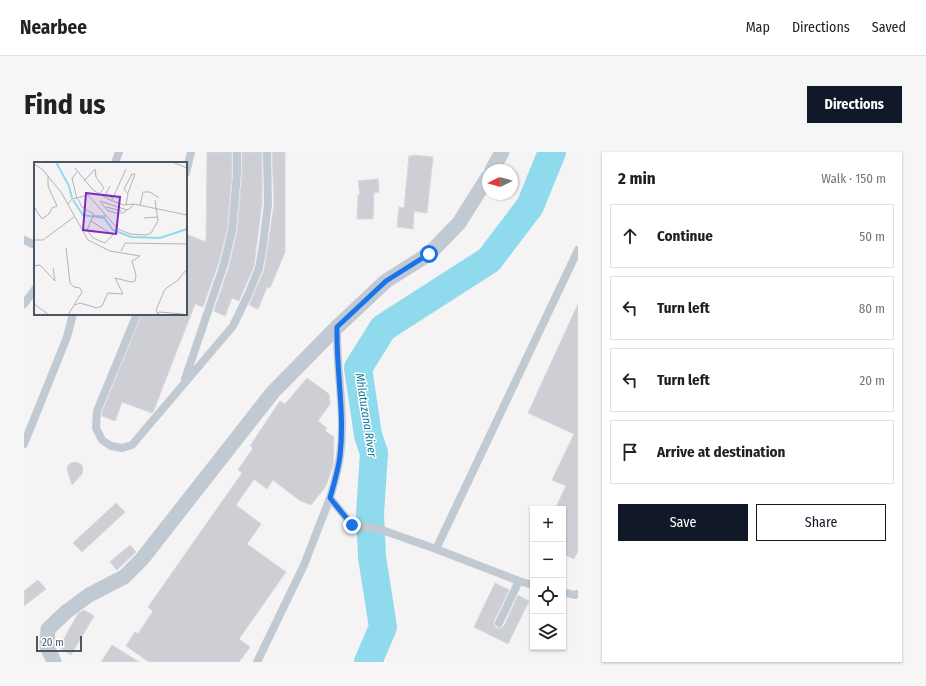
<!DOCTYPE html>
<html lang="en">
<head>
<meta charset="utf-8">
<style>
  :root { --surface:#fff; --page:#f6f6f6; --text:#202124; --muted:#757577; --line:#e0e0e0; --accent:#111827 }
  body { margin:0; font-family:"Fira Sans Condensed",sans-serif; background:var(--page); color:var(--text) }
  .controls { position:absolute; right:12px; bottom:12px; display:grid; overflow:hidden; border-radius:0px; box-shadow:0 1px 3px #0004 }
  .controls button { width:36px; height:36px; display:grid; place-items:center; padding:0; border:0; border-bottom:1px solid var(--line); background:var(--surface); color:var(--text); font:20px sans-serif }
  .compass { position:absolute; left:458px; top:12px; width:36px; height:36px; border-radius:50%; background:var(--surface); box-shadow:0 1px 3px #0004; rotate:264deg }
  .scale { position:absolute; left:12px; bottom:10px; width:46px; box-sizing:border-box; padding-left:4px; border:2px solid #4a5661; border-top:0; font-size:11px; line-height:14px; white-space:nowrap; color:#4a5661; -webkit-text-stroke:3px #fff; paint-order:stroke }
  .stop { position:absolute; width:12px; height:12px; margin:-9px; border:3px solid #1a73e8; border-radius:50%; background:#fff }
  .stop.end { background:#1a73e8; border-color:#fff; box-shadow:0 1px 4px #0008 }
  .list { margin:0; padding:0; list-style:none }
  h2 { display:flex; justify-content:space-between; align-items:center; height:52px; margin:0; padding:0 16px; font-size:17px }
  h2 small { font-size:13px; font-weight:400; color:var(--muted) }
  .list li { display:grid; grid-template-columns:26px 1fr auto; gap:12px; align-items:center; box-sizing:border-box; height:64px; margin:0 8px 8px; padding:0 8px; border:1px solid var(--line); border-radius:0px }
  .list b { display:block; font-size:15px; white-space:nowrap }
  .list em { font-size:13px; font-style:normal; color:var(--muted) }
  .actions { display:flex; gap:8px; padding:12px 16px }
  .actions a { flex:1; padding:9px 0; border:1px solid var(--accent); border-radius:0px; text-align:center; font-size:14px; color:var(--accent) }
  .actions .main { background:var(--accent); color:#fff }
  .icon { flex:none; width:22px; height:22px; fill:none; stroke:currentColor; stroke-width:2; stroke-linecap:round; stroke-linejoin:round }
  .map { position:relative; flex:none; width:554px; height:510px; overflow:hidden; border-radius:0px }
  header { display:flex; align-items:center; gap:24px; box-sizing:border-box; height:56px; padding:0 20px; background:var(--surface); border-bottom:1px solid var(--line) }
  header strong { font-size:19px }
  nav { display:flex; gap:22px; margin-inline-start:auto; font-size:14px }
  .intro { display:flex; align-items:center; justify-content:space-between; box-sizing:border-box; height:96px; padding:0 24px }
  h1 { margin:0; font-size:28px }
  .button { padding:10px 18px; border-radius:0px; background:var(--accent); color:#fff; font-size:14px; font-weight:700 }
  main { display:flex; gap:24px; padding:0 24px }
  aside { flex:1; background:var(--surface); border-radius:0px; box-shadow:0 1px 3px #0004 }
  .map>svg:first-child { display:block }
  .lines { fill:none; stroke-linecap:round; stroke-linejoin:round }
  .river { stroke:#90daee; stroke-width:28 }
  .building { fill:#cdcfd5; stroke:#d7d9de }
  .lane { stroke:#c1cad2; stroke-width:8 }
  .street { stroke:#c1cad2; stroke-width:15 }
  .route { stroke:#1a73e8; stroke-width:5 }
  .labels { text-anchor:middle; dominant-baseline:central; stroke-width:3; stroke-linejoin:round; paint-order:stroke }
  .water-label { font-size:12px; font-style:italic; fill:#0c7c9b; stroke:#fff }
  .inset-river { fill:none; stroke:#90daee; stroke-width:2 }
  .inset-road { fill:none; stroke:#b1b4b9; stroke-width:1 }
  .view { fill:#7b2cbf; fill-opacity:0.15; stroke:#7b2cbf; stroke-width:2 }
  .inset-edge { fill:none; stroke:#4a5661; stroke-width:2 }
</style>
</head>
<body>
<header>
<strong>Nearbee</strong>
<nav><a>Map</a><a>Directions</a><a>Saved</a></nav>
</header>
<div class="intro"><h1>Find us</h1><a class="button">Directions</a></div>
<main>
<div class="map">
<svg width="554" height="510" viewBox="0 0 554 510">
  <rect width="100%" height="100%" fill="#f5f3f3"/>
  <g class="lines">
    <!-- river -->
    <path class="river" d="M344,510L359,475L348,405L346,362L350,301L344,283L334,216L359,176L465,108L506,54L528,0"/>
  </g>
  <!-- building -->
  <path class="building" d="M183,0H208V22L203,78L195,110L179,155L171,152L130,258L128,261L98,250L91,269L78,264V260L118,162H162V82L182,90Z
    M218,0H238V52L230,114L215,149L208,146L201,164L190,159L205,114L213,80L218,22Z
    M248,0H261V100L246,136L243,135L234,157L225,153L240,118L244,94L250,52Z
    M389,3L409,5L403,61L390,59L389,77L373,75L375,55L380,56L385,4H389Z
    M354,27L355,40L350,41L349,67H333L334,43H336L334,29Z
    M554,152V399L550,407L539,402V357H531L542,334L528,328L550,282L504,261Z
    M283,226L305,242L306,252L294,269L303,276L301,279L310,285L309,314L302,334L287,353L275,348L249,328L243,337L230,327L212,353L237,372L223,392L262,420L215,487L226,495L215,510H125L102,494L111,480L114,482L129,459L124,455L218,321L214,318L229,296L226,294L256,249L261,252Z
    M50,310L57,312L59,317L58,322L48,333L43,317L45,312Z
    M92,351L101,360L58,400L49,391Z
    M106,393L112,400L93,418L86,410Z
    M14,428L22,437L0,454V439Z
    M471,431L485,438L470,469V472L472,476H476L480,474L494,443L505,449L484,492L450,475Z
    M60,458L70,464L47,503L35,495L54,462Z
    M88,493L115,510H77Z"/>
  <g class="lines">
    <!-- lane -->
    <path class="lane" d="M91,11L95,0
      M162,21L167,0
      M0,88L11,93
      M0,152L11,137
      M113,162L73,259L72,276L78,288L87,294L98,296L108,293L209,174L224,143L235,116L239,93L244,52L243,0
      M313,175C312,218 322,262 316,304C314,319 310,332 306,346L328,373L355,377L412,397L495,429L509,433
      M161,227L200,112L208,79L213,22V0
      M0,292L43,185L49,162
      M412,397L554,98
      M539,440L550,443L554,442
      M475,471L495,429
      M233,510L280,413L306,346"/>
    <!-- street -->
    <path class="street" d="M468,18L478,0
      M30,510L23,494L24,477L42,460L65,443L100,425L118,407L249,240L313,175L362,129L405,102L435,71L464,25"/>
  </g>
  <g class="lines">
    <!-- route -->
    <path class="route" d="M328,373L306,346C310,332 314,319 316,304C321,261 312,218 313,175L362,129L405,102"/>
  </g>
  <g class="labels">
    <!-- water labels -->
    <g class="water-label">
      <text transform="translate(342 263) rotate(81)">Mhlatuzana River</text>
    </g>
  </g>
  <!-- overview -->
  <g transform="translate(10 10)">
    <rect width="153" height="153" fill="#f5f3f3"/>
    <path class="inset-river" d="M22,0L35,24L38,36M39,38L49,53L70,56L79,68L97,75L126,76L153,67"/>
    <path class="inset-road" d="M138,0L153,6M0,2L8,7L27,30L54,78L76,89L106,94L98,99L102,113L101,119L97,120L81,116L89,132L74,131L68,144L63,146L46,141L41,143M41,6L59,28L74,37L89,43L100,42L153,53M50,19L61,7L62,15L70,26L65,32M76,24L72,31L79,37M94,31L101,12M43,37L38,16L43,10M44,37L48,45L61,53M78,38L92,7M34,42L38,37L54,33L84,67L96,72L112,73L117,71L124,59L121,38M92,43L94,32L90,27L98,12H101M106,44L109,30H116L125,36M0,45L8,57L15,52L18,46L23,44L14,24V15M72,45L88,49M93,48L66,39L73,48L81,51H89L93,48L95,47L100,42M110,56L123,55M57,59L79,73L71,81L59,76L53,68L59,54H72M0,78H9L40,55M32,86L36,121L40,125L46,126L48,130L34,153M87,89L91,81L153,82M0,104L6,103L21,119L19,106M0,142L15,153M124,152L125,150L149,152M124,153L122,148L131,127L143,119L153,107"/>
    <path class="view" d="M52,31L86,35L82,72L49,68Z"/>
    <rect width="153" height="153" class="inset-edge"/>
  </g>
</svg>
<div class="controls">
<button>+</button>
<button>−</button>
<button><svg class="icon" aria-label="locate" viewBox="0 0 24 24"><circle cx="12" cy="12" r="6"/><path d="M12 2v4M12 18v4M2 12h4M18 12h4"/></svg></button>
<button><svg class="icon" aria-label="layers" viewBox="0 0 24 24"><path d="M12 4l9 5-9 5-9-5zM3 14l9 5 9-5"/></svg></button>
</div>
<svg class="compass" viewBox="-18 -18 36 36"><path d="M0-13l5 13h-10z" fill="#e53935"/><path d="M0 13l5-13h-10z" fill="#757577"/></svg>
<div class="scale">20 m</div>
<div class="stop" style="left:405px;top:102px"></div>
<div class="stop end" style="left:328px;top:373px"></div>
</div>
<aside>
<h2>2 min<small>Walk · 150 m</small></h2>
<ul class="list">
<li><svg class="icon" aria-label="ahead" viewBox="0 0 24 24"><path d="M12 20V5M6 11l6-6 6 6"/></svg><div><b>Continue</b></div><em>50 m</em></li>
<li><svg class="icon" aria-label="left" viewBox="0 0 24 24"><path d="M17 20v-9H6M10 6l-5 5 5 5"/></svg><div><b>Turn left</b></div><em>80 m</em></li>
<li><svg class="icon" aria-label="left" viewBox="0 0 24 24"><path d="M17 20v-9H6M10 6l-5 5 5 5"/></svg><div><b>Turn left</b></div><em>20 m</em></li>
<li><svg class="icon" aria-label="arrive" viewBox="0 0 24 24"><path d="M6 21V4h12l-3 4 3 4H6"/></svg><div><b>Arrive at destination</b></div></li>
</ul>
<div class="actions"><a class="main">Save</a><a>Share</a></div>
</aside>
</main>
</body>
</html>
